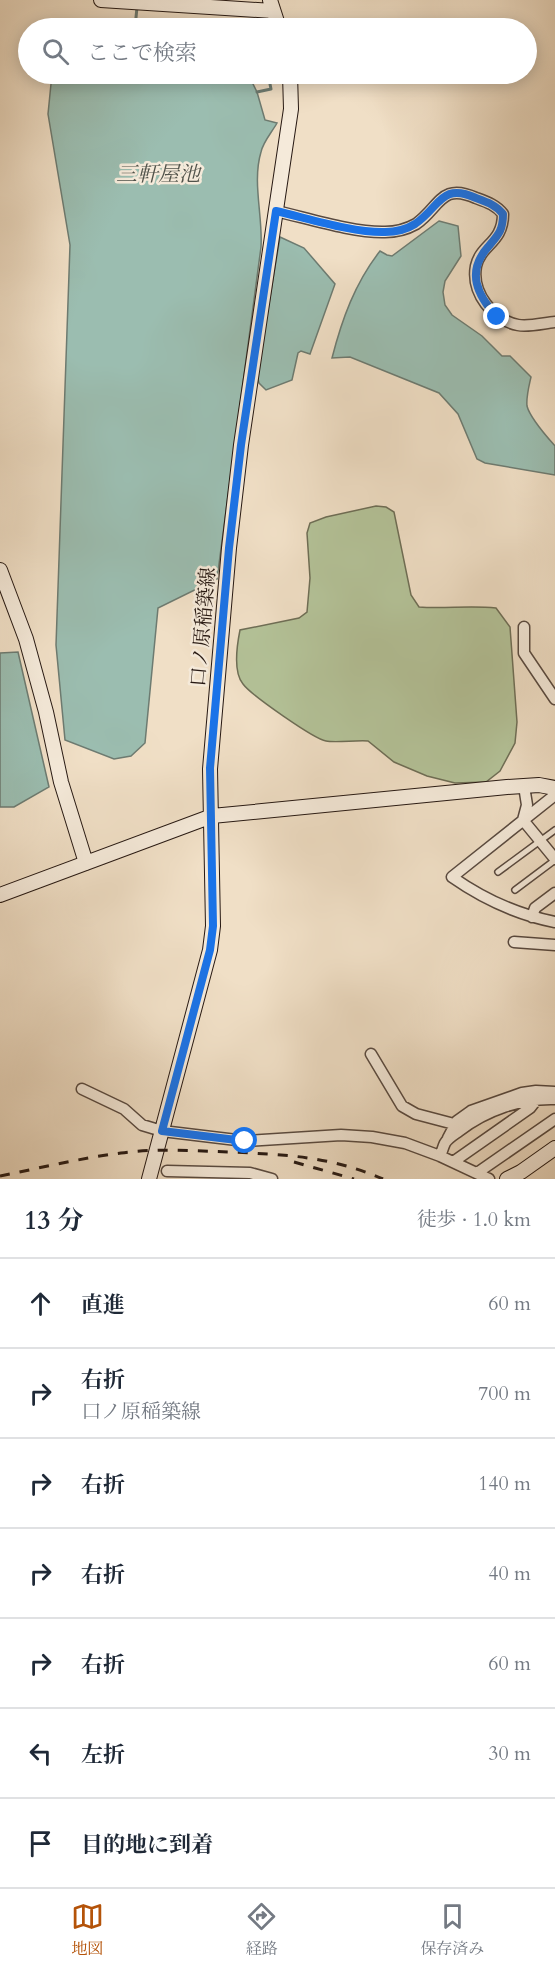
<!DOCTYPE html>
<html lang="ja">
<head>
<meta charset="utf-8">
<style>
  :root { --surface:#fff; --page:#f2f2f3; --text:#1f2937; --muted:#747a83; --line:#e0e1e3; --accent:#b45309 }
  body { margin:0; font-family:Cardo,"Noto Serif JP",serif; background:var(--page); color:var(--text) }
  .stop { position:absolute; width:18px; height:18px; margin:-14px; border:4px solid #1a73e8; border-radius:50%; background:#fff }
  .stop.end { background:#1a73e8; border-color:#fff; box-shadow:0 2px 6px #0008 }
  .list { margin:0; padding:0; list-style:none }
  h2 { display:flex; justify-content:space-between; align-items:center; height:78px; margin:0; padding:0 24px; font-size:26px }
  h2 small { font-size:20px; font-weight:400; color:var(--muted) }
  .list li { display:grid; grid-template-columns:39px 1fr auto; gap:18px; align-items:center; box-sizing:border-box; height:90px; padding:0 24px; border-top:2px solid var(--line) }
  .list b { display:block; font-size:22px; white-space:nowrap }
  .list p { margin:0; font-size:20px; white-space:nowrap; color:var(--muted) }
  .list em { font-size:20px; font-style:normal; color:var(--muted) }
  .icon { flex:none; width:33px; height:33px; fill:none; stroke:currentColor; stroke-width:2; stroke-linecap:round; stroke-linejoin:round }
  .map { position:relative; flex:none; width:555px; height:1179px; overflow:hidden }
  .search { position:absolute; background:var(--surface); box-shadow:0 3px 15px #0003; left:18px; right:18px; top:18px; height:66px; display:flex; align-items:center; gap:15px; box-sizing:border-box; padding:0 21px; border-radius:33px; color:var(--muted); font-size:22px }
  .sheet { height:708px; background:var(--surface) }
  nav { display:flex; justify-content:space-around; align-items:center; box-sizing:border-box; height:84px; border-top:2px solid var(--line); background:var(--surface); font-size:16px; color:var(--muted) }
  nav a { display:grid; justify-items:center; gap:3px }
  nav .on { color:var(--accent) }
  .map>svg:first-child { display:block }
  .green { fill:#b4c399; stroke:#6e6e56; stroke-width:1.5 }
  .water { fill:#9bbdb0; stroke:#6d7b71; stroke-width:1.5 }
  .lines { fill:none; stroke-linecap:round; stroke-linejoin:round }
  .stream { stroke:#6d7b71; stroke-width:3 }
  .lane-casing { stroke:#594a40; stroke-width:8 }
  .street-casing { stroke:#594a40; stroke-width:13 }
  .secondary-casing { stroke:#271913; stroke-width:16 }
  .lane { stroke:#f5eada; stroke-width:5 }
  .street { stroke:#f5eada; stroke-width:10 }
  .secondary { stroke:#f5eada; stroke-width:14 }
  .rail { stroke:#271913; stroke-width:3; stroke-dasharray:10 10; stroke-linecap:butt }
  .route { stroke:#1a73e8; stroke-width:8 }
  .labels { text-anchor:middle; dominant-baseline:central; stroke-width:5; stroke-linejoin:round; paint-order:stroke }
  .street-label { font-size:20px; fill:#271913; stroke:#f5eada }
  .water-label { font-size:21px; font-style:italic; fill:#50524a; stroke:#f5eada }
</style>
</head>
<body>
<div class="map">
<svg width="555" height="1179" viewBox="0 0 555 1179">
  <rect width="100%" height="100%" fill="#f0dfc6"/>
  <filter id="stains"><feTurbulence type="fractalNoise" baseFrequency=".00333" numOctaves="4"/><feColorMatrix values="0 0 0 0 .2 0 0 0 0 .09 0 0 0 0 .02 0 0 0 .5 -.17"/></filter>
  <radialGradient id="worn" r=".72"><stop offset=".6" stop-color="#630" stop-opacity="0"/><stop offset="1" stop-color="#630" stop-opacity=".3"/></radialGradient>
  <!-- green -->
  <path class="green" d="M376,506L386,507L394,512L411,595L419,607C445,609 470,605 496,608L510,627L517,722L515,743L500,771L486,782L455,783L427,776L394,762L368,741C357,740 335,743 326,741C314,739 251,695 243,684C233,672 237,645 240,630L299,618L307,612L310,578L307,533L310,523L326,517Z"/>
  <!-- water -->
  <path class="water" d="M52,74H203L250,78L257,92L265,120L277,123C272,132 263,142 261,152C252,182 263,216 261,247L217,579L158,608L145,743L131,756L114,759L65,740L56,645L70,245L48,114Z
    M439,221L458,226L461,256L445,281L443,292L445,305L452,315L482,336L502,356H510L531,377C529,386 526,397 527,406C530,418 547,437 555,446V475L485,463L477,459L458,414L439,393L350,357L332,358C342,319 355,283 380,251L387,255L392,256Z
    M280,237L304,248L335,284L310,354L301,351L298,353L292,380L266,390L259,383L257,376Z
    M18,652L49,787L14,807H0V653Z"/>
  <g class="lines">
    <!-- stream -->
    <path class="stream" d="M137,7L135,28H138
      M257,92L271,89L268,74"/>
    <defs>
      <path id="lane" d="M498,872L555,830
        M515,890L555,860"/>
      <path id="street" d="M276,211C307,218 354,233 385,232C395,232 407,229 416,224C440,207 441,182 476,198C487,202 496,205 503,214C503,243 481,244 476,266C471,293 493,320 518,325C529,327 544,323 555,322
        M524,627V653L555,699
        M524,786L527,805L523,820L555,859
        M555,795L452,877C482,898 519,915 555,922
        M532,917L535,908L555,893
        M514,942L555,945
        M371,1054L402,1106L416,1114L454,1124
        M82,1089L124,1109L142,1125L162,1131L245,1141L341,1135L372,1137L405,1143L440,1156L489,1179
        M448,1138L457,1121L471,1111L522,1093L536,1091L555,1092
        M440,1156C442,1152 443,1147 445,1143C448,1138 455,1134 459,1131C486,1110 521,1098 555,1099
        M453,1162L530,1108L537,1099
        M167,1171L250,1173L272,1179
        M477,1173L555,1119"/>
      <path id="secondary" d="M101,0L273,11
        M270,0L279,28
        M0,570L26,639L46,712L61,782L86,863
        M0,895L212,816L507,787L539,785L555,788
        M149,1179L210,950L213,926L210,769L229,548L241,445L291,109L290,74
        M507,1179L521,1172L555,1148"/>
    </defs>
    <!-- lane casing -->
    <use href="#lane" class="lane-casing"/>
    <!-- street casing -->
    <use href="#street" class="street-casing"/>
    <!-- secondary casing -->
    <use href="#secondary" class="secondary-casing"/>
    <!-- lane -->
    <use href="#lane" class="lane"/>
    <!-- street -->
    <use href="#street" class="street"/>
    <!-- secondary -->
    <use href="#secondary" class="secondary"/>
    <!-- rail -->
    <path class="rail" d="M294,1162L354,1179
      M0,1176C40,1168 81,1158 121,1153C157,1148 195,1151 231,1152C288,1155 329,1156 383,1179"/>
  </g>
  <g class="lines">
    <!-- route -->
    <path class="route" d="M245,1141L162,1131L210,950L213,926L210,768L229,548L241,445L276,211C307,218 354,233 385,232C395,232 407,229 415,224C440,207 441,182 476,198C487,202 496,205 503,214C503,231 498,235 488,247C466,272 477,295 497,317"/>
  </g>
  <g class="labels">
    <!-- street labels -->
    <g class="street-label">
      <text transform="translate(203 627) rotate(-85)">口ノ原稲築線</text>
    </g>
    <!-- water labels -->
    <g class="water-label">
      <text x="158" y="174">三軒屋池</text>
    </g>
  </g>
  <rect width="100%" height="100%" filter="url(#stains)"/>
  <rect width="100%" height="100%" fill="url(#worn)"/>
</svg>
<div class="stop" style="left:245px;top:1141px"></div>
<div class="stop end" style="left:497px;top:317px"></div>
<div class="search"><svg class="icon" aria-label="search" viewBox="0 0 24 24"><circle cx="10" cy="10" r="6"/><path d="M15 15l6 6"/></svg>ここで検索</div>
</div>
<section class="sheet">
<h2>13 分<small>徒歩 · 1.0 km</small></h2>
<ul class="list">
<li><svg class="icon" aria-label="ahead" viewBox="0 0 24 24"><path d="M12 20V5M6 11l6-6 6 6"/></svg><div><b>直進</b></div><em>60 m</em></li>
<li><svg class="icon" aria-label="right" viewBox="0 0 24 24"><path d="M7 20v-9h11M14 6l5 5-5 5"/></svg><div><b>右折</b><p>口ノ原稲築線</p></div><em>700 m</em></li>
<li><svg class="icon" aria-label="right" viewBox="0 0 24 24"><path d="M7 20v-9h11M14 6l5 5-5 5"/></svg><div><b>右折</b></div><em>140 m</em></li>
<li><svg class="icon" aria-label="right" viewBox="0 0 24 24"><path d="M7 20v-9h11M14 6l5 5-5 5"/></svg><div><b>右折</b></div><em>40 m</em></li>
<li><svg class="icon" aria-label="right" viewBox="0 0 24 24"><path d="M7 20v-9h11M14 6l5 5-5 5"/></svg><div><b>右折</b></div><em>60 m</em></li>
<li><svg class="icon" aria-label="left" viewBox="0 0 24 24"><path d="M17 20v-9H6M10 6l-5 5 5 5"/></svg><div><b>左折</b></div><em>30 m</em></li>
<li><svg class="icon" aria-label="arrive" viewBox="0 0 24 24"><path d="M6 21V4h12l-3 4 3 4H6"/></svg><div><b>目的地に到着</b></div></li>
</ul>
</section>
<nav>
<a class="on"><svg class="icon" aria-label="map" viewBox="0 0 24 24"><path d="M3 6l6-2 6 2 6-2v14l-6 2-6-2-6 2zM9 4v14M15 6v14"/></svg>地図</a>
<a><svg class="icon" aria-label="directions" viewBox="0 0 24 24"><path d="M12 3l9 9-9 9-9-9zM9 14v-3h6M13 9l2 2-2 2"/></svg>経路</a>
<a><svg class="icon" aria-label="saved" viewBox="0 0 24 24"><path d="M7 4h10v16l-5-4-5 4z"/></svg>保存済み</a>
</nav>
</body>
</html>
